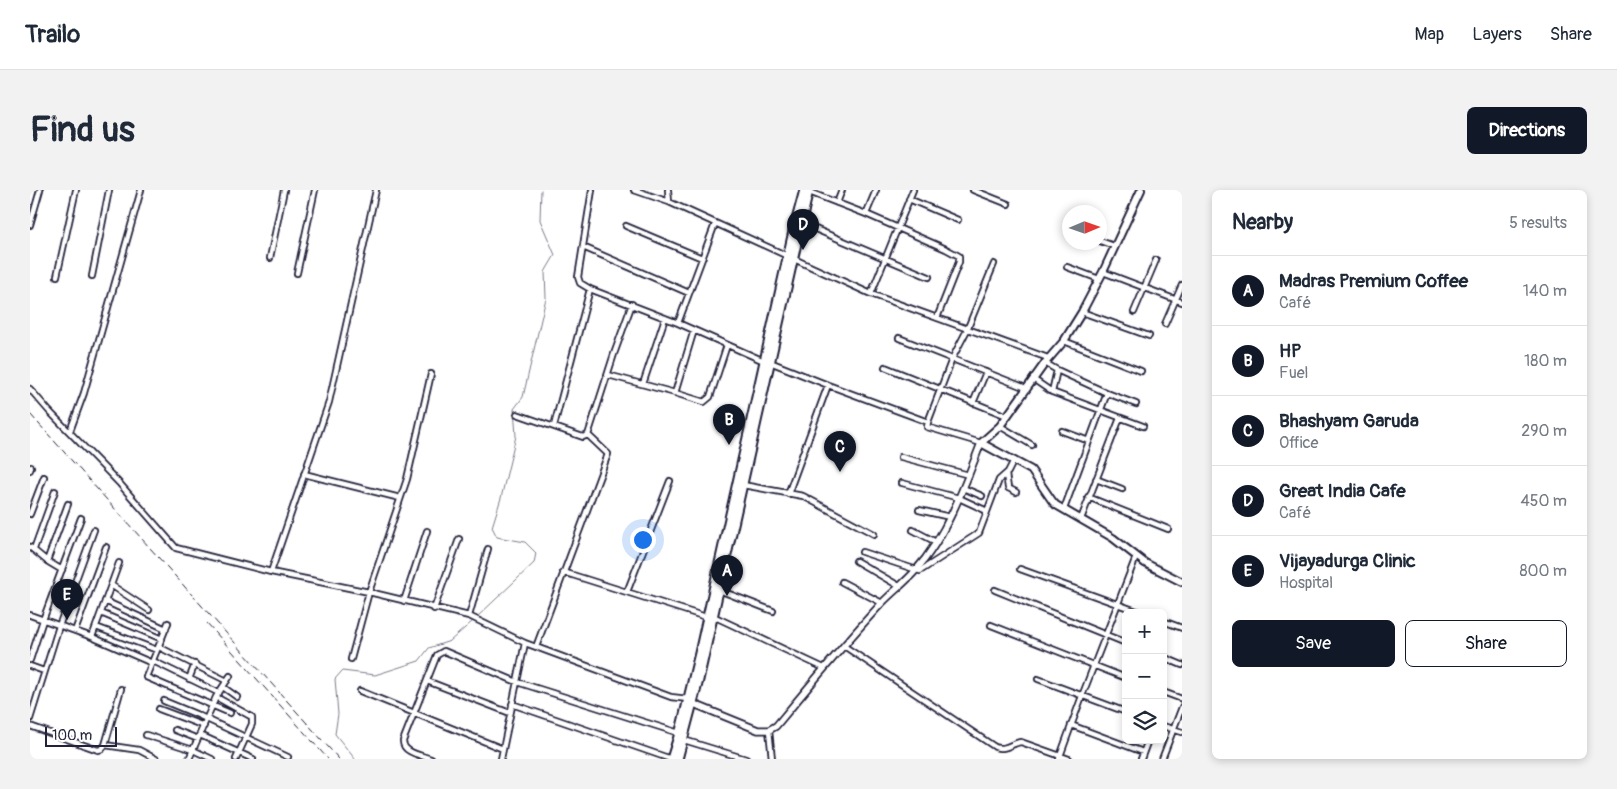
<!DOCTYPE html>
<html lang="en">
<head>
<meta charset="utf-8">
<style>
  :root { --surface:#fff; --page:#f2f2f3; --text:#1f2937; --muted:#747a83; --line:#e0e1e3; --accent:#111827 }
  body { margin:0; font-family:Pangolin,sans-serif; background:var(--page); color:var(--text) }
  .controls { position:absolute; right:15px; bottom:15px; display:grid; overflow:hidden; border-radius:8px; box-shadow:0 2px 8px #0003 }
  .controls button { width:45px; height:45px; display:grid; place-items:center; padding:0; border:0; border-bottom:1px solid var(--line); background:var(--surface); color:var(--text); font:25px sans-serif }
  .compass { position:absolute; left:1032px; top:15px; width:45px; height:45px; border-radius:50%; background:var(--surface); box-shadow:0 2px 8px #0003; rotate:88deg }
  .scale { position:absolute; left:15px; bottom:12px; width:72px; box-sizing:border-box; padding-left:5px; border:2px solid #22223b; border-top:0; font-size:14px; line-height:18px; white-space:nowrap; color:#22223b; -webkit-text-stroke:4px #fff; paint-order:stroke }
  .you { position:absolute; left:612px; top:349px; width:18px; height:18px; margin:-12px; border:4px solid #fff; border-radius:50%; background:#1a73e8; box-shadow:0 0 0 8px #1a73e833 }
  .badge { display:grid; place-items:center; width:32px; height:32px; border-radius:50%; background:var(--accent); color:#fff; font-size:16px; font-weight:700 }
  .pin { position:absolute; translate:-50% -41px; filter:drop-shadow(0 1px 2px #0008) }
  .pin::after { content:''; position:absolute; top:26px; width:18px; height:15px; background:inherit; clip-path:polygon(0 0,100% 0,50% 100%) }
  .list { margin:0; padding:0; list-style:none }
  h2 { display:flex; justify-content:space-between; align-items:center; height:65px; margin:0; padding:0 20px; font-size:21px }
  h2 small { font-size:16px; font-weight:400; color:var(--muted) }
  .list li { display:grid; grid-template-columns:32px 1fr auto; gap:15px; align-items:center; box-sizing:border-box; height:70px; padding:0 20px; border-top:1px solid var(--line) }
  .list b { display:block; font-size:19px; white-space:nowrap }
  .list p { margin:0; font-size:16px; white-space:nowrap; color:var(--muted) }
  .list em { font-size:16px; font-style:normal; color:var(--muted) }
  .actions { display:flex; gap:10px; padding:15px 20px }
  .actions a { flex:1; padding:11px 0; border:1px solid var(--accent); border-radius:8px; text-align:center; font-size:18px; color:var(--accent) }
  .actions .main { background:var(--accent); color:#fff }
  .icon { flex:none; width:28px; height:28px; fill:none; stroke:currentColor; stroke-width:2; stroke-linecap:round; stroke-linejoin:round }
  .map { position:relative; flex:none; width:1152px; height:569px; overflow:hidden; border-radius:8px }
  header { display:flex; align-items:center; gap:30px; box-sizing:border-box; height:70px; padding:0 25px; background:var(--surface); border-bottom:1px solid var(--line) }
  header strong { font-size:24px }
  nav { display:flex; gap:28px; margin-inline-start:auto; font-size:18px }
  .intro { display:flex; align-items:center; justify-content:space-between; box-sizing:border-box; height:120px; padding:0 30px }
  h1 { margin:0; font-size:35px }
  .button { padding:12px 22px; border-radius:8px; background:var(--accent); color:#fff; font-size:18px; font-weight:700 }
  main { display:flex; gap:30px; padding:0 30px }
  aside { flex:1; background:var(--surface); border-radius:8px; box-shadow:0 2px 8px #0003 }
  .map>svg:first-child { display:block }
  .lines { fill:none; stroke-linecap:round; stroke-linejoin:round }
  .stream { stroke:#7a7a88; stroke-width:1 }
  .minor-casing { stroke:#22223b; stroke-width:8 }
  .tertiary-casing { stroke:#22223b; stroke-width:9 }
  .secondary-casing { stroke:#22223b; stroke-width:10 }
  .primary-casing { stroke:#22223b; stroke-width:11 }
  .minor { stroke:#fff; stroke-width:4.5 }
  .tertiary { stroke:#fff; stroke-width:5.5 }
  .secondary { stroke:#fff; stroke-width:6 }
  .primary { stroke:#fff; stroke-width:7 }
  .rail { stroke:#22223b; stroke-width:1; stroke-dasharray:8 4; stroke-linecap:butt }
</style>
</head>
<body>
<header>
<strong>Trailo</strong>
<nav><a>Map</a><a>Layers</a><a>Share</a></nav>
</header>
<div class="intro"><h1>Find us</h1><a class="button">Directions</a></div>
<main>
<div class="map">
<svg width="1152" height="569" viewBox="0 0 1152 569">
  <rect width="100%" height="100%" fill="#fff"/>
  <filter id="ink" filterUnits="userSpaceOnUse"><feTurbulence type="fractalNoise" baseFrequency=".02" numOctaves="2"/><feDisplacementMap in="SourceGraphic" scale="10" xChannelSelector="R" yChannelSelector="G"/><feConvolveMatrix kernelMatrix="1 2 1 2 8 2 1 2 1" color-interpolation-filters="sRGB"/></filter>
  <g filter="url(#ink)">
    <g class="lines">
      <!-- stream -->
      <path class="stream" d="M446,428L504,373L506,363L495,352L467,347L462,337L471,308L486,246L484,219L493,207L516,108L515,82L525,65L510,30L511,0
        M325,569L305,544L308,524L305,489L312,481L345,485L389,471L399,458L420,451L443,431"/>
      <defs>
        <path id="minor" d="M346,0L299,212L241,382L339,402L439,426L495,453L506,457L578,264L558,245
          M562,0L548,87L550,93L560,99L648,133L685,34
          M604,0L639,12L841,104L1018,168
          M638,0L639,12
          M846,0L836,24L916,59L929,66V72L907,128
          M943,0L978,14
          M779,2L836,24
          M879,9L928,30
          M807,13L812,0
          M771,33L899,87
          M0,35L10,0
          M596,36L672,68
          M1038,38H1040
          M1070,51L1084,56
          M553,57L659,103
          M240,68L254,0
          M1037,77L1069,89
          M1073,82L1152,112
          M267,83L285,0
          M27,86L46,0
          M62,86L79,0
          M841,104L883,0
          M1052,122L1119,146
          M1104,122L1126,70
          M648,133L734,171
          M1135,134L1152,95
          M664,140L645,203L674,212L680,207L697,155
          M869,148L996,198
          M1034,151L1111,181
          M740,172L798,195L898,232L922,169L937,140L964,74
          M1015,173L1027,180L1077,203L1034,319
          M855,177L977,226
          M578,185L645,203
          M1003,189L1022,202L1113,236
          M613,194L635,128
          M0,199L19,221L90,294L146,358L241,382
          M1022,202L1027,180
          M1077,203L1106,214
          M943,213L956,182
          M487,224L553,247L558,245L584,164L602,114
          M898,232L897,237L951,253
          M524,236L560,99
          M970,236L1002,255
          M40,241L54,203L111,0
          M1032,241L1059,251
          M871,267L939,285
          M0,280L1,277
          M274,284L370,308
          M976,284L978,298L986,302
          M1066,289L1092,299
          M872,293L929,308L957,321
          M713,295L773,306L844,344
          M933,298L952,306
          M758,304L798,195
          M1058,307L1138,339
          M889,320L920,327
          M0,324L14,287
          M1051,329L1090,228
          M883,340L906,352
          M0,357L17,371L32,380
          M4,359L25,301
          M832,362L890,381L949,343L969,290L978,282L984,270
          M17,371L38,314
          M826,371L869,396
          M990,379L1112,423
          M533,382L676,427
          M812,392L852,413
          M81,395L119,420
          M689,400L743,421
          M965,400L1096,453
          M597,402L640,291
          M75,411L136,439
          M374,411L397,341
          M404,419L429,349
          M71,423L132,449
          M0,425L62,447L122,473
          M439,426L458,359
          M683,426L794,478
          M1133,431L1152,438
          M138,433L116,487L200,523
          M961,435L1096,488
          M66,437L127,460
          M45,441L76,357
          M62,447L89,373
          M814,456L965,557C975,561 982,553 991,552L1039,569
          M129,457L197,491
          M506,457L641,507L658,509
          M1133,467L1152,475
          M321,469L339,402L377,289L401,184
          M0,470L13,430L51,328
          M123,471L189,503
          M0,476L14,481
          M159,489L165,474
          M1008,489L1096,522
          M397,491L480,523
          M193,497L207,507
          M330,501L473,559
          M1133,502L1152,509
          M186,507L222,527V534L206,569
          M134,511L168,525L258,567
          M482,514L641,569
          M129,519L174,536
          M0,529L29,436L64,340
          M1041,535L1113,562
          M0,536L68,560L72,559L75,555L91,499
          M1133,536L1152,542
          M145,540L168,549
          M739,540L742,569
          M116,545L163,560L182,569
          M170,545L223,569
          M654,550L716,569
          M75,555L109,560L126,569
          M159,569L186,507L200,486
          M401,569C391,565 373,563 373,551L407,465L414,461L487,492L649,543
          M471,569L495,453
          M1029,569L1052,506L1106,367
          M1111,569L1118,550
          M1132,569L1152,517"/>
        <path id="tertiary" d="M664,514L728,540H739L746,536C780,495 814,454 850,415C861,403 875,393 886,380C916,346 935,295 951,253"/>
        <path id="secondary" d="M1111,0L1073,82L1052,122L1034,151L1015,173L970,236L951,253L1001,280L1023,312L1026,315L1083,348L1115,373L1152,392"/>
        <path id="primary" d="M641,569L651,537L669,463L763,41L774,0
          M648,569L669,490L779,0"/>
      </defs>
      <!-- minor casing -->
      <use href="#minor" class="minor-casing"/>
      <!-- tertiary casing -->
      <use href="#tertiary" class="tertiary-casing"/>
      <!-- secondary casing -->
      <use href="#secondary" class="secondary-casing"/>
      <!-- primary casing -->
      <use href="#primary" class="primary-casing"/>
      <!-- minor -->
      <use href="#minor" class="minor"/>
      <!-- tertiary -->
      <use href="#tertiary" class="tertiary"/>
      <!-- secondary -->
      <use href="#secondary" class="secondary"/>
      <!-- primary -->
      <use href="#primary" class="primary"/>
      <!-- rail -->
      <path class="rail" d="M0,224L309,569
        M177,433L298,569"/>
    </g>
  </g>
</svg>
<div class="controls">
<button>+</button>
<button>−</button>
<button><svg class="icon" aria-label="layers" viewBox="0 0 24 24"><path d="M12 4l9 5-9 5-9-5zM3 14l9 5 9-5"/></svg></button>
</div>
<svg class="compass" viewBox="-18 -18 36 36"><path d="M0-13l5 13h-10z" fill="#e53935"/><path d="M0 13l5-13h-10z" fill="#747a83"/></svg>
<div class="scale">100 m</div>
<div class="you"></div>
<div class="pin badge" style="left:697px;top:406px">A</div>
<div class="pin badge" style="left:699px;top:255px">B</div>
<div class="pin badge" style="left:810px;top:282px">C</div>
<div class="pin badge" style="left:773px;top:60px">D</div>
<div class="pin badge" style="left:37px;top:430px">E</div>
</div>
<aside>
<h2>Nearby<small>5 results</small></h2>
<ul class="list">
<li><span class="badge">A</span><div><b>Madras Premium Coffee</b><p>Café</p></div><em>140 m</em></li>
<li><span class="badge">B</span><div><b>HP</b><p>Fuel</p></div><em>180 m</em></li>
<li><span class="badge">C</span><div><b>Bhashyam Garuda</b><p>Office</p></div><em>290 m</em></li>
<li><span class="badge">D</span><div><b>Great India Cafe</b><p>Café</p></div><em>450 m</em></li>
<li><span class="badge">E</span><div><b>Vijayadurga Clinic</b><p>Hospital</p></div><em>800 m</em></li>
</ul>
<div class="actions"><a class="main">Save</a><a>Share</a></div>
</aside>
</main>
</body>
</html>
